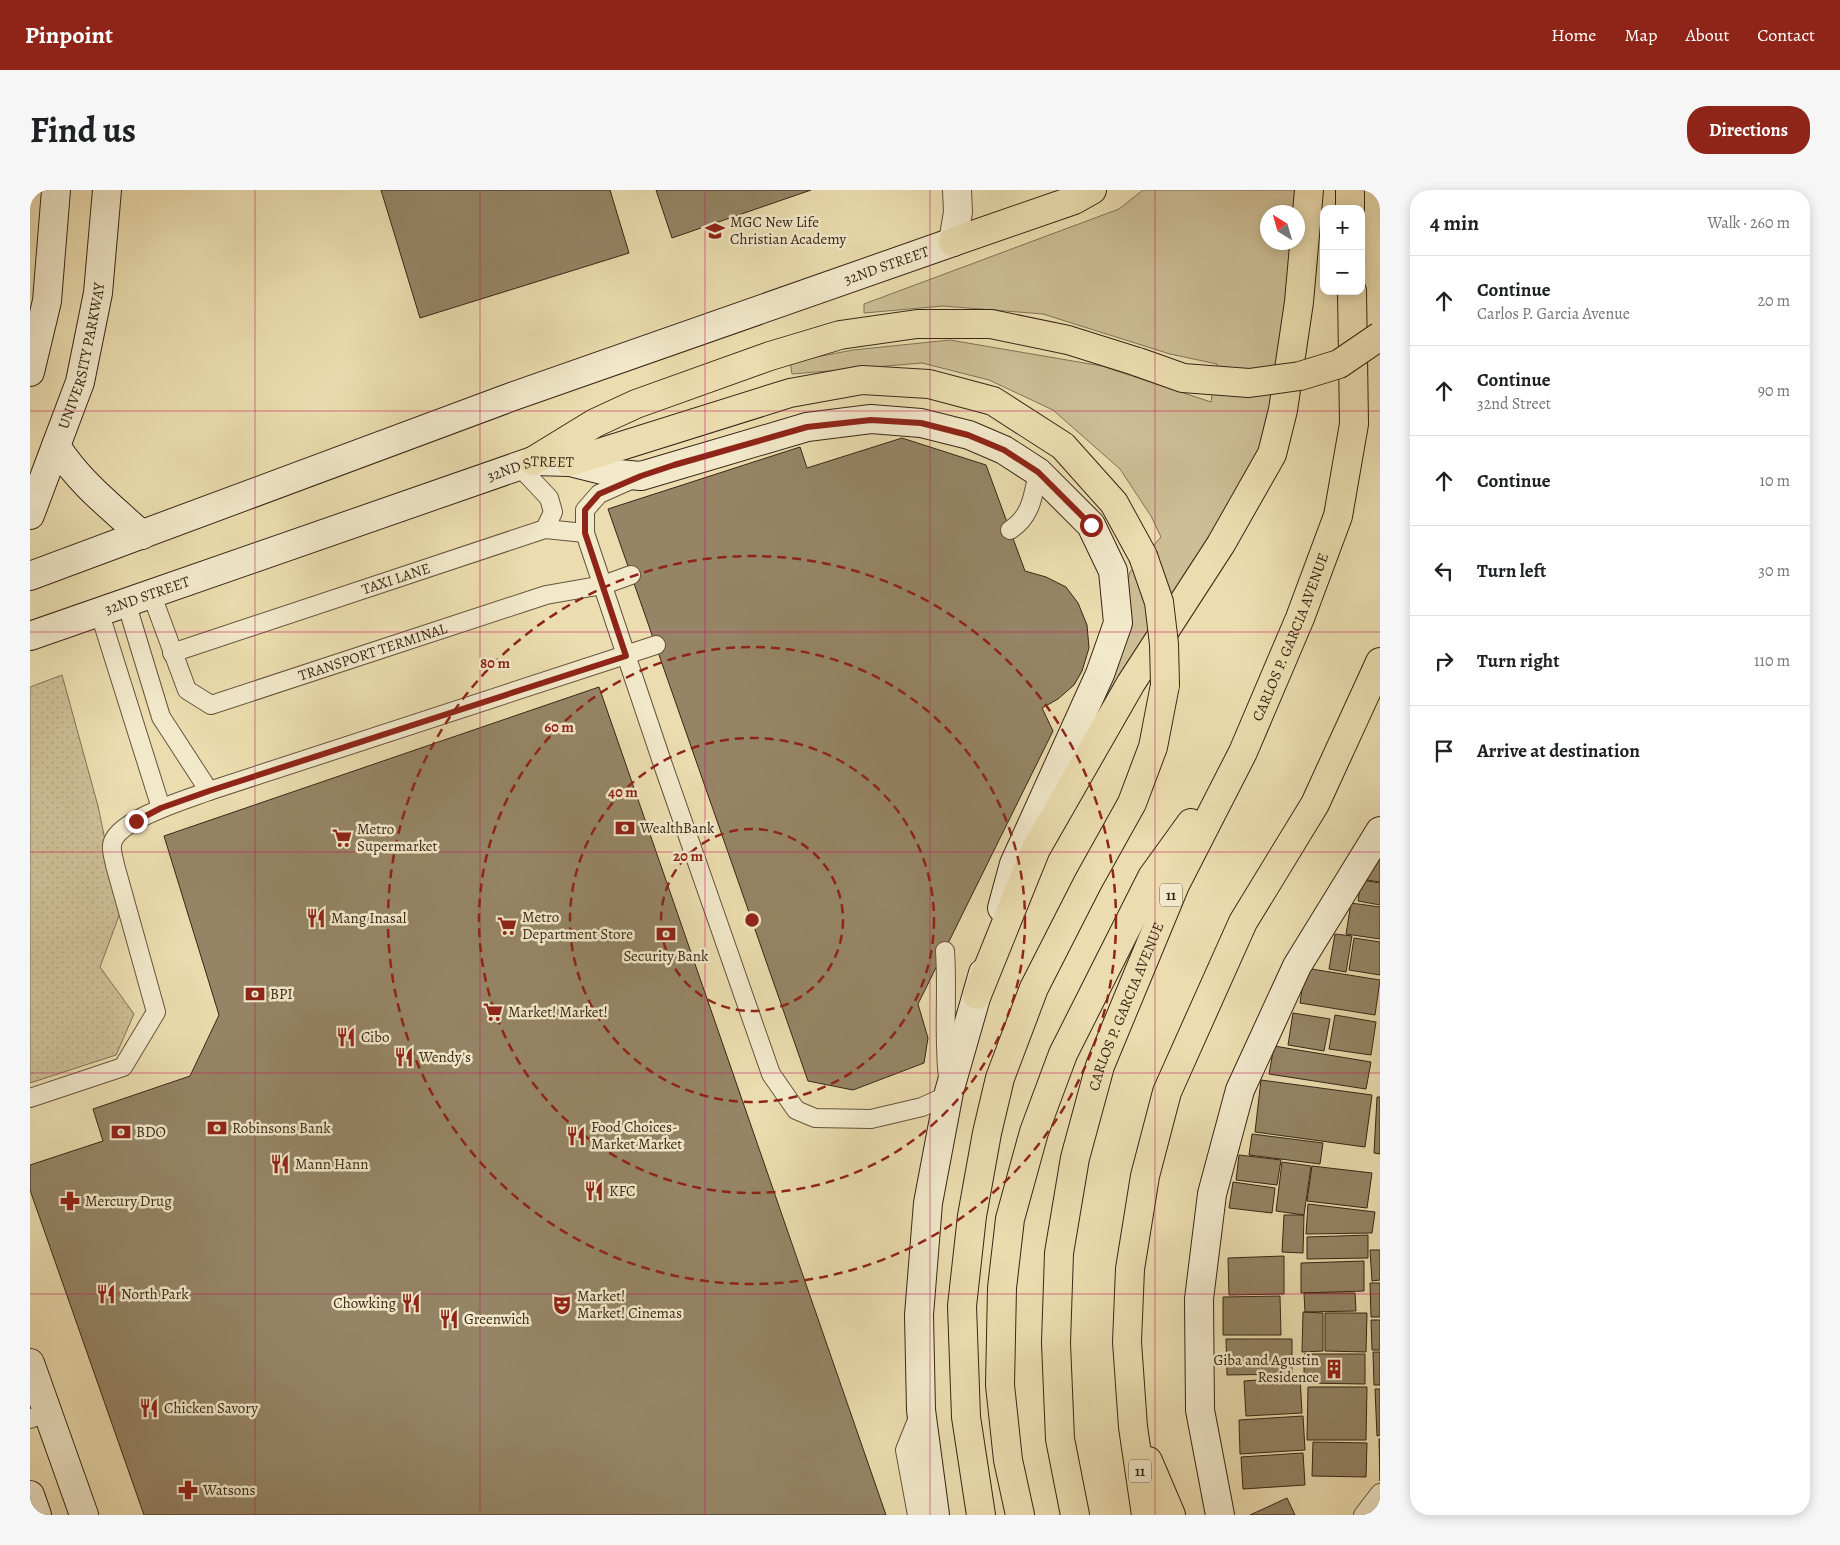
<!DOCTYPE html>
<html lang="en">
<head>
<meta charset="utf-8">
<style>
  :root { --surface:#fff; --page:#f6f6f6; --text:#202124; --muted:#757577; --line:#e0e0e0; --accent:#8f2418 }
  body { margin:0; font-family:Alegreya,serif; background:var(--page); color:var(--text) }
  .controls { position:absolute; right:15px; top:15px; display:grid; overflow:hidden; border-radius:10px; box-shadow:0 2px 12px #0003 }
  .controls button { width:45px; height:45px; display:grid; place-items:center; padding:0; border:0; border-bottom:1px solid var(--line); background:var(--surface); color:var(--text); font:25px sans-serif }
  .compass { position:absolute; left:1230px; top:15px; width:45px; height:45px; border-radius:50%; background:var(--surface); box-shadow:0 2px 12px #0003; rotate:323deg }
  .stop { position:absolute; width:15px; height:15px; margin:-11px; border:4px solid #8f2418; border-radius:50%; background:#fff }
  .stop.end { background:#8f2418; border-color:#fff; box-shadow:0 1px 5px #0008 }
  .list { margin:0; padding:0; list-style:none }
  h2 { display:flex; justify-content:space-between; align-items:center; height:65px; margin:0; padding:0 20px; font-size:21px }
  h2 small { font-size:16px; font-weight:400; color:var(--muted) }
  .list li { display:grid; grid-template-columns:32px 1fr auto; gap:15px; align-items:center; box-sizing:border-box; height:90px; padding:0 20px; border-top:1px solid var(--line) }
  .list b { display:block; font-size:19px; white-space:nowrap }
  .list p { margin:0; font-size:16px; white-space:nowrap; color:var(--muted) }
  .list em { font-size:16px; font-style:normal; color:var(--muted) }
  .icon { flex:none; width:28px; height:28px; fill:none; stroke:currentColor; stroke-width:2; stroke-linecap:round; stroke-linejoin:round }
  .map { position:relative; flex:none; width:1350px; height:1325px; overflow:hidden; border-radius:20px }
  header { display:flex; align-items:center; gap:30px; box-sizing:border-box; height:70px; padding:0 25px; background:var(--accent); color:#fff }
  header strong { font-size:24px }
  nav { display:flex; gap:28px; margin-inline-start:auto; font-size:18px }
  .intro { display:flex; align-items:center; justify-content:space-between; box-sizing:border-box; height:120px; padding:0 30px }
  h1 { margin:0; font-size:35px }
  .button { padding:12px 22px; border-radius:20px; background:var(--accent); color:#fff; font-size:18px; font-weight:700 }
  main { display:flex; gap:30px; padding:0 30px }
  aside { flex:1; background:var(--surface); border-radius:20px; box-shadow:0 2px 12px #0003 }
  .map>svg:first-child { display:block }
  .grass { fill:#cdbe95; stroke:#827256 }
  .park { fill:url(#park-dots); stroke:#827256 }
  .building { fill:#958566; stroke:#382616 }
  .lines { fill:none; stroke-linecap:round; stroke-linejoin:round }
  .service-casing { stroke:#65543c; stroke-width:20 }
  .minor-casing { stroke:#65543c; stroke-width:30 }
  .secondary-casing { stroke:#382616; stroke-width:30 }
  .primary-casing { stroke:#382616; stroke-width:30 }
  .service { stroke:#f2e9cb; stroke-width:18 }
  .minor { stroke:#f2e9cb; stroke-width:28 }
  .secondary { stroke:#f2e9cb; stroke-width:28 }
  .primary { stroke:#ebddaf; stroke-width:28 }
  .primary-bridge-casing { stroke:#382616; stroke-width:30; stroke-linecap:butt }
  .primary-bridge { stroke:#ebddaf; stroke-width:28 }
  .route { stroke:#8f2418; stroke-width:6 }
  .grid { fill:none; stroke:#c2185b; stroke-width:1; stroke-opacity:0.55 }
  .ring { fill:none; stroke:#8f2418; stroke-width:2.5; stroke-dasharray:9 6 }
  .labels { text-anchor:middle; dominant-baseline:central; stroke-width:5; stroke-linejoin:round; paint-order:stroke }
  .shield { fill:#f2e9cb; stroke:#70604c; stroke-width:1 }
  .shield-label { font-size:14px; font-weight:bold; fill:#382616 }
  .poi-label { font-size:15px; fill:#382616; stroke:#f2e9cb; text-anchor:start }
  .street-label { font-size:15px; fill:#382616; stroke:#f2e9cb }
  .centre { fill:#8f2418; stroke:#f2e9cb; stroke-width:2.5 }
  .ring-label { font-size:15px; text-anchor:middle; font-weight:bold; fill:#8f2418; stroke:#f2e9cb; stroke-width:5; stroke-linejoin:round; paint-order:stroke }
</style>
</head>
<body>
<header>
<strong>Pinpoint</strong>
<nav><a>Home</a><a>Map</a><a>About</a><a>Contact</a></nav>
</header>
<div class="intro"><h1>Find us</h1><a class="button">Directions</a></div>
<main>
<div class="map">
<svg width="1350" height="1325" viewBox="0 0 1350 1325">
  <defs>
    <pattern id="park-dots" width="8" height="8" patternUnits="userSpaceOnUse" patternTransform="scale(1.25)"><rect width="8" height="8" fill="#cdbe95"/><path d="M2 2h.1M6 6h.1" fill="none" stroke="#b1a380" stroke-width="1.8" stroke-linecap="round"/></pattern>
  </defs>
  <rect width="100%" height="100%" fill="#ebddaf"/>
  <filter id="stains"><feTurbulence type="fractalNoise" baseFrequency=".004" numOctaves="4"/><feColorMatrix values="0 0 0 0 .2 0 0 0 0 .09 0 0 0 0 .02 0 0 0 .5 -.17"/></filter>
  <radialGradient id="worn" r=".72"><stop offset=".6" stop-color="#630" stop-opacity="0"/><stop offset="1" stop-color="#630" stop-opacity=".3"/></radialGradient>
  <!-- grass -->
  <path class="grass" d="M1113,0H1271L1268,22H1238V52L1266,53L1232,268L1149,405L1062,533L1100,382L1131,347L1121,326L1090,279L1023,220L959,190L892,173L762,184L760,172L823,160L920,150L1072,176L1181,212L1187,174L1140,164L1013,124L913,116L834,123V114L1089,19Z"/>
  <!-- park -->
  <path class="park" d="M32,485L68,616L90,723L70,777L104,824L86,865L0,893V497Z"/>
  <!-- building -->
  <path class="building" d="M351,0H580L599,63L390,128Z
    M626,0H781L642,48Z
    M872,248L956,275L995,381L1016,387L1036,397L1048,413L1057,435L1059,458L1052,481L1044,495L1028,509L1012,518L1023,541L888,814L898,848L894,873L823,900L778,891L578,319L770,257L777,278Z
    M569,497L856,1325H114L0,1000V975L73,951L63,919L160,886L189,825L134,646Z
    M1340,669L1350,670V692L1337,690Z
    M1331,690L1350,693V715L1328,711Z
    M1321,713L1350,717V749L1316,744Z
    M1305,744L1322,746L1316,782L1299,779Z
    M1324,748L1350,752V785L1319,780Z
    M1275,778L1350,790L1345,825L1270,813Z
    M1263,823L1300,829L1294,861L1258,855Z
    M1305,825L1346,832L1341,865L1299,859Z
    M1244,856L1341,872L1336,899L1239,884Z
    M1231,890L1342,905L1335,957L1225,942Z
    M1347,907H1350V964L1344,963Z
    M1222,944L1293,953L1290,974L1219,965Z
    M1209,965L1251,970L1247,995L1206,990Z
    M1252,972L1281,976L1274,1025L1246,1021Z
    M1282,976L1342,983L1337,1018L1277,1011Z
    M1203,992L1245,998L1242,1023L1199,1018Z
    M1278,1014L1345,1022L1342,1043L1276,1044Z
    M1254,1025H1274L1273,1063L1252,1062Z
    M1338,1045V1068L1277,1069V1047Z
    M1340,1060H1350V1090L1342,1091Z
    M1254,1066V1104L1199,1105L1198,1068Z
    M1334,1071V1101L1271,1103V1073Z
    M1340,1093H1350V1127H1341Z
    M1274,1103H1325L1326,1121L1275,1122Z
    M1250,1106L1251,1145H1193V1107Z
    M1273,1122L1293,1123V1161L1272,1162Z
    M1295,1123H1337L1336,1162L1295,1161Z
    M1341,1130H1350V1160H1342Z
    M1196,1149H1262V1184L1197,1185Z
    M1343,1162H1350V1195H1344Z
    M1274,1164H1335V1194L1274,1193Z
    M1270,1187L1272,1223L1216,1226L1214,1191Z
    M1278,1197H1337L1336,1250H1277Z
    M1345,1199H1350V1245L1347,1246Z
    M1273,1226L1275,1260L1210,1264L1209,1230Z
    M1349,1249H1350V1291Z
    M1283,1252L1337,1253L1336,1287L1282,1286Z
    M1273,1263L1275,1295L1213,1299L1211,1267Z
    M1257,1308L1265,1325H1220Z"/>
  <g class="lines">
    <defs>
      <g id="service">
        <path d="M488,275L519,308L523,322L515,339"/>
        <path d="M605,288L569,304L555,320V343L632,572L741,884L766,920L785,928L841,929L892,917L918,905"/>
        <path d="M980,340C1002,326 1003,305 1008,282"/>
        <path id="s1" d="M121,403L157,500L181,515L516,405L573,395L601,385"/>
        <path d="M96,412L131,527L179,601"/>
        <path d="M69,421L131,618"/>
        <path id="s2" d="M142,463L515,339L555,343"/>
        <path d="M915,761C918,803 913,845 918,888"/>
        <path d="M0,908L93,877L126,822L85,675C84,669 81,661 82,655C85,630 158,609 179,601L626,455"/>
        <path d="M0,1229L17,1222"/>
        <path d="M887,1325L875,1260L889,1225"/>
        <path d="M1333,1325L1350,1303"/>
      </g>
      <path id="minor" d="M923,52L928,22L927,0"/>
      <g id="secondary">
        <path d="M0,182L17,111L26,0"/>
        <path d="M26,256C49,292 81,317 112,345"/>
        <path id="s3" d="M0,325L50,192L68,103L77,0"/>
        <path id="s4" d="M0,386L481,207L923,52"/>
        <path id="s5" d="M0,446L503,271L540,272L588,284L611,286L777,237L841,229L891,233L939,245L974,260L1008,282L1061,335L1083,381L1088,433L1070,484L984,674L972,718"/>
        <path d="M0,1173L54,1325"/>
        <path d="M0,1305L7,1325"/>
        <path d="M905,1325L891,1220L889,1125L898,1013L919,902L953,783"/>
        <path d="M1190,1325L1170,1220L1169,1109L1182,1004L1210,900L1267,776L1350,641"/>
      </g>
      <g id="primary">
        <path d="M1320,0V19"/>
        <path d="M923,52L1044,10L1062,0"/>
        <path d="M503,271L565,233L606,214L740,166L810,145L887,134H961L1038,150L1108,172"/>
        <path d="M540,272L760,203L832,190L899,194L963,211L1033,256L1084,313L1113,366"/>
        <path d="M947,805L1006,659L1101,493L1191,354L1242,264L1253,220L1269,112L1279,0"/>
        <path d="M1118,1271L1141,1325"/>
        <path d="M951,1325L936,1227L932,1116L942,1026L957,943L970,888L1004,798L1058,692L1102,613L1123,557L1135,495"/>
        <path d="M990,1325L978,1270L970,1195L972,1098L980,1029L1004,942L1033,864L1122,687L1161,633"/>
        <path id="s6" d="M1045,1325L1030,1249L1026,1153L1029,1063L1045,968L1070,876L1145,695L1213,562L1270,428L1308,326L1324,234L1322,101"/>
        <path d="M1116,1325L1103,1237L1097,1152L1100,1079L1115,986L1137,902L1213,732L1285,614L1350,472"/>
      </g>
    </defs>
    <!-- service casing -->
    <use href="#service" class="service-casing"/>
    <!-- minor casing -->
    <use href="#minor" class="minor-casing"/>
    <!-- secondary casing -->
    <use href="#secondary" class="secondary-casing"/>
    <!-- primary casing -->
    <use href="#primary" class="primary-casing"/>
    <!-- service -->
    <use href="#service" class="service"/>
    <!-- minor -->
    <use href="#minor" class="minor"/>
    <!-- secondary -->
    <use href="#secondary" class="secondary"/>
    <!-- primary -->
    <use href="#primary" class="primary"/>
    <defs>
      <path id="primary-bridge" d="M1108,172L1153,188L1219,193L1270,186L1309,174L1350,146
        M1113,366L1129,412L1134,454L1135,495"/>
    </defs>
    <!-- primary-bridge casing -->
    <use href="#primary-bridge" class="primary-bridge-casing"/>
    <!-- primary-bridge -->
    <use href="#primary-bridge" class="primary-bridge"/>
  </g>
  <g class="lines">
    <!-- route -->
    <path class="route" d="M106,631L131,618L179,601L596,466L555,343V320L569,304L611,286L644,275L777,237L841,230L891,233L938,245L974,260L1008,282L1061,335"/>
  </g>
  <!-- grid -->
  <path class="grid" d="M225,0V1325M450,0V1325M675,0V1325M900,0V1325M1125,0V1325M0,221H1350M0,442H1350M0,662H1350M0,883H1350M0,1104H1350"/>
  <!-- distance rings -->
  <g class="ring">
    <circle cx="722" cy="730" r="91"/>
    <circle cx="722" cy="730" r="182"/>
    <circle cx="722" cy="730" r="273"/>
    <circle cx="722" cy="730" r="364"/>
  </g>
  <!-- icons -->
  <defs>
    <symbol id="school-bare" viewBox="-9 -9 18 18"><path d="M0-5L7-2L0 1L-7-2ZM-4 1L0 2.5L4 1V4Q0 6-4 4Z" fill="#8f2418" stroke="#f2e9cb" stroke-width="2.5" paint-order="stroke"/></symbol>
    <symbol id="bank-bare" viewBox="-9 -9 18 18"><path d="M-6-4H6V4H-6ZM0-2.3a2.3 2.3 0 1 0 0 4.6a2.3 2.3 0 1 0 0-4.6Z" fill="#8f2418" stroke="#f2e9cb" stroke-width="2.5" paint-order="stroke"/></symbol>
    <symbol id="supermarket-bare" viewBox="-9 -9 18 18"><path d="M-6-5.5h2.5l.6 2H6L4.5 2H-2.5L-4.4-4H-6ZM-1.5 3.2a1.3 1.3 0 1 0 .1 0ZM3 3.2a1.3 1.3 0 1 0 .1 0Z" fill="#8f2418" stroke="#f2e9cb" stroke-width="2.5" paint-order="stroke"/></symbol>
    <symbol id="restaurant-bare" viewBox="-9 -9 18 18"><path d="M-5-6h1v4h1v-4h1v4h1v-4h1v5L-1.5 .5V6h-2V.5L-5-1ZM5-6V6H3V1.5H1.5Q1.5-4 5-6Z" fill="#8f2418" stroke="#f2e9cb" stroke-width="2.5" paint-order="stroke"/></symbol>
    <symbol id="pharmacy-bare" viewBox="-9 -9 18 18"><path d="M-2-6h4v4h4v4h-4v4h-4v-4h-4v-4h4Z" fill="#8f2418" stroke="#f2e9cb" stroke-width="2.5" paint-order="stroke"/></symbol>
    <symbol id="theatre-bare" viewBox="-9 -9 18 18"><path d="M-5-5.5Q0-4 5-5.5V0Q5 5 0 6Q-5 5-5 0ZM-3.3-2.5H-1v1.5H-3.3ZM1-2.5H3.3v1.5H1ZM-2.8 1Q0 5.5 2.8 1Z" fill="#8f2418" stroke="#f2e9cb" stroke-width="2.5" paint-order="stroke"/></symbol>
    <symbol id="building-bare" viewBox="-9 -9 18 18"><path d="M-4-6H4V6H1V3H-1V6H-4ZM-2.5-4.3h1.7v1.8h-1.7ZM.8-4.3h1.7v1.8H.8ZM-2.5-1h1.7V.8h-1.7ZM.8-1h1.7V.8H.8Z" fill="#8f2418" stroke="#f2e9cb" stroke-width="2.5" paint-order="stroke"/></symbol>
  </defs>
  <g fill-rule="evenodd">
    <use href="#school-bare" x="671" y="27" width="28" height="28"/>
    <use href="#bank-bare" x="581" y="624" width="28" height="28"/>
    <use href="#supermarket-bare" x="298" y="634" width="28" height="28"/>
    <use href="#restaurant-bare" x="272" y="714" width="28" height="28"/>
    <use href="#supermarket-bare" x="463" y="722" width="28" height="28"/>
    <use href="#bank-bare" x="622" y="730" width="28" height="28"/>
    <use href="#bank-bare" x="211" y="790" width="28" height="28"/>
    <use href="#supermarket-bare" x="449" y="808" width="28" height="28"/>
    <use href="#restaurant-bare" x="302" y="833" width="28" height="28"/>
    <use href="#restaurant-bare" x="360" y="853" width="28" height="28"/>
    <use href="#bank-bare" x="173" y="924" width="28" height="28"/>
    <use href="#bank-bare" x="77" y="928" width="28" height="28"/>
    <use href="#restaurant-bare" x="532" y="932" width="28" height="28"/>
    <use href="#restaurant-bare" x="236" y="960" width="28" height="28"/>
    <use href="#restaurant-bare" x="550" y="987" width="28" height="28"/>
    <use href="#pharmacy-bare" x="26" y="997" width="28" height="28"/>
    <use href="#restaurant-bare" x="62" y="1090" width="28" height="28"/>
    <use href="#restaurant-bare" x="367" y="1099" width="28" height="28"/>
    <use href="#theatre-bare" x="518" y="1101" width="28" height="28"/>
    <use href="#restaurant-bare" x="405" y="1115" width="28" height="28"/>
    <use href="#building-bare" x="1290" y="1165" width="28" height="28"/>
    <use href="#restaurant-bare" x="105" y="1204" width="28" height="28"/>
    <use href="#pharmacy-bare" x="144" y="1286" width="28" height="28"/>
  </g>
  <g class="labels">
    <!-- shield labels -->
    <g class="shield">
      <rect x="1130" y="693.5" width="22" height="23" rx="4"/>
      <rect x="1099" y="1269.5" width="22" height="23" rx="4"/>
    </g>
    <g class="shield-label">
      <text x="1141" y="705">11</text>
      <text x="1110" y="1281">11</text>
    </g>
    <!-- poi labels -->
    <g class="poi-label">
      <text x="700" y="32">MGC New Life<tspan x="700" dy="17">Christian Academy</tspan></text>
      <text x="610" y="638">WealthBank</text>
      <text x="327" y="639">Metro<tspan x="327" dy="17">Supermarket</tspan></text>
      <text x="492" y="727">Metro<tspan x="492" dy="17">Department Store</tspan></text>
      <text x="301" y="728">Mang Inasal</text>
      <text x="636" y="766" text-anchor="middle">Security Bank</text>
      <text x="240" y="804">BPI</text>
      <text x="478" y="822">Market! Market!</text>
      <text x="331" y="847">Cibo</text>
      <text x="389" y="867">Wendy's</text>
      <text x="561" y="937">Food Choices-<tspan x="561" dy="17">Market Market</tspan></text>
      <text x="202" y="938">Robinsons Bank</text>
      <text x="106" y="942">BDO</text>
      <text x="265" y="974">Mann Hann</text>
      <text x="579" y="1001">KFC</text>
      <text x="55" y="1011">Mercury Drug</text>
      <text x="91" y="1104">North Park</text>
      <text x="547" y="1106">Market!<tspan x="547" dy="17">Market! Cinemas</tspan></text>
      <text x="366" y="1113" text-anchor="end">Chowking</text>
      <text x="434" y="1129">Greenwich</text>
      <text x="1289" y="1170" text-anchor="end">Giba and Agustin<tspan x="1289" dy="17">Residence</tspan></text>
      <text x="134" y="1218">Chicken Savory</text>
      <text x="173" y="1300">Watsons</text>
    </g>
    <!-- street labels -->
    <g class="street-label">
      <text stroke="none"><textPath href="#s4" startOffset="911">32ND STREET</textPath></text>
      <text stroke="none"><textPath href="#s3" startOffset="168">UNIVERSITY PARKWAY</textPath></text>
      <text stroke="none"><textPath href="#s5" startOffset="529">32ND STREET</textPath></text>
      <text stroke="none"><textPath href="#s2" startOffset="236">TAXI LANE</textPath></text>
      <text stroke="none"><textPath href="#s5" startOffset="124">32ND STREET</textPath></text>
      <text stroke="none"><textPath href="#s6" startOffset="925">CARLOS P. GARCIA AVENUE</textPath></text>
      <text stroke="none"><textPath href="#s1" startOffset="302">TRANSPORT TERMINAL</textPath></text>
      <text stroke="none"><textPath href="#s6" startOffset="520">CARLOS P. GARCIA AVENUE</textPath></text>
    </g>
  </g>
  <circle cx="722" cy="730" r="8" class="centre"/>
  <g class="ring-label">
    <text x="465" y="478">80 m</text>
    <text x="529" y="542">60 m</text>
    <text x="593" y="607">40 m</text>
    <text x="658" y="671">20 m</text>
  </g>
  <rect width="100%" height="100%" filter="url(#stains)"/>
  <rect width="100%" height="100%" fill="url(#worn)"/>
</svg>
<div class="controls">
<button>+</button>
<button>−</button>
</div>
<svg class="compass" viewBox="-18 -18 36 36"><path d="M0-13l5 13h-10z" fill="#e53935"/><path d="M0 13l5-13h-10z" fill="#757577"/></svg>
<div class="stop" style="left:1061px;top:335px"></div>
<div class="stop end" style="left:106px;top:631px"></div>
</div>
<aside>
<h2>4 min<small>Walk · 260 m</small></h2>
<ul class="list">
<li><svg class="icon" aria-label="ahead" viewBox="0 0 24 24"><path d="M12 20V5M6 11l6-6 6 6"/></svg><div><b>Continue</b><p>Carlos P. Garcia Avenue</p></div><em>20 m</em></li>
<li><svg class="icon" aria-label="ahead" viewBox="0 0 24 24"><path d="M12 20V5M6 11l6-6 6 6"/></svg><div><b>Continue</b><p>32nd Street</p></div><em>90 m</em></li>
<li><svg class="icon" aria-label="ahead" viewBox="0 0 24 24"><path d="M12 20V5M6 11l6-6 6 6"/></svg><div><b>Continue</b></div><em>10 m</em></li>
<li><svg class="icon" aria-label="left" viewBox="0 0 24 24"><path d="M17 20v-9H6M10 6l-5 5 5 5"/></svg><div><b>Turn left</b></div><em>30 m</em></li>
<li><svg class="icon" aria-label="right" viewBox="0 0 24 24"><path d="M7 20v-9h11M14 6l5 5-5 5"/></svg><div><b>Turn right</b></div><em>110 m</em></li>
<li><svg class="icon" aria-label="arrive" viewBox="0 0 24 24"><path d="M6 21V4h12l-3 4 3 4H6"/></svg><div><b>Arrive at destination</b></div></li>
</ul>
</aside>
</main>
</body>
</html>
